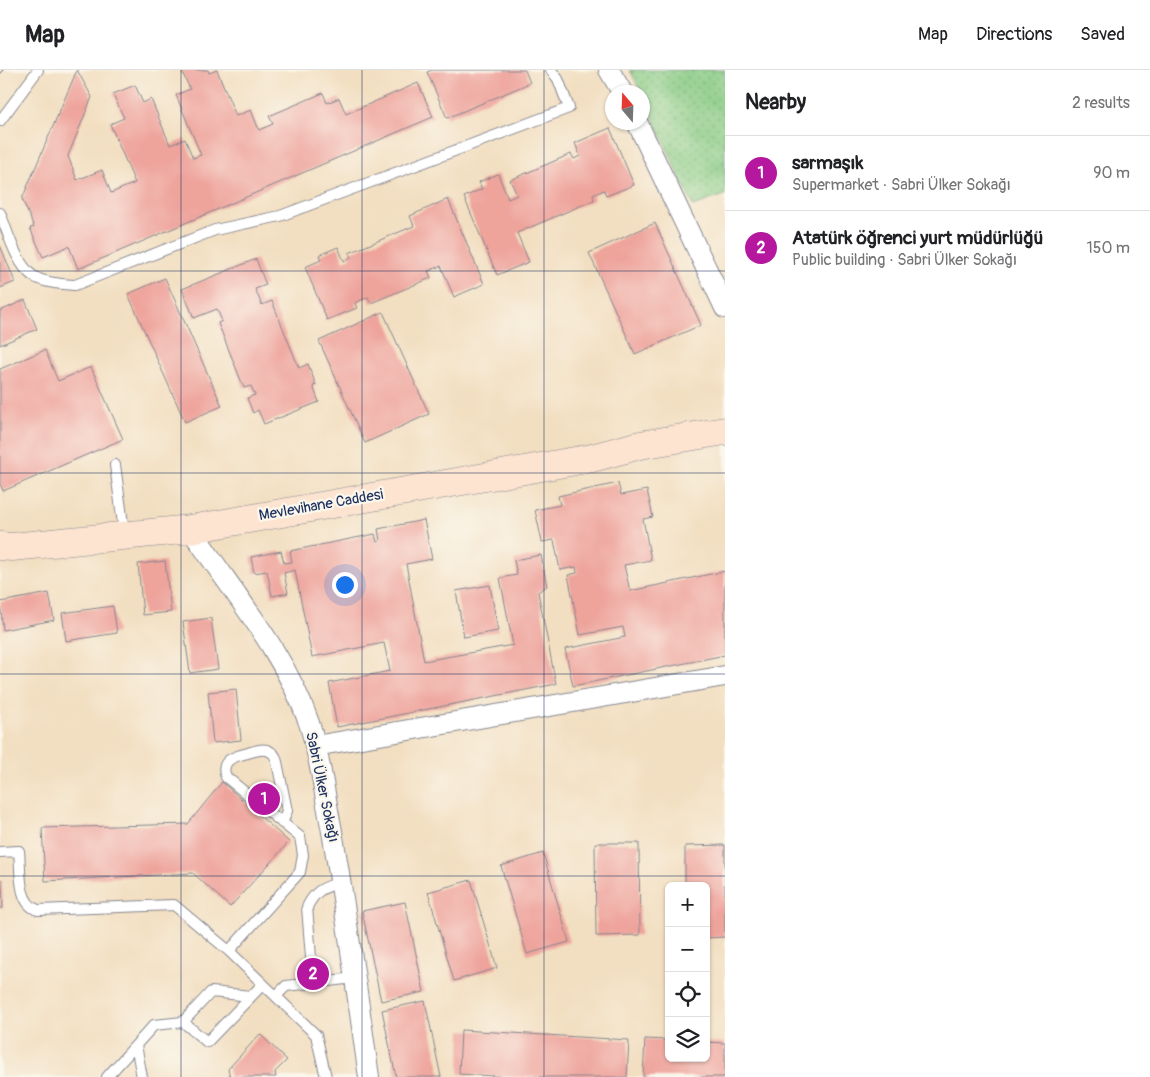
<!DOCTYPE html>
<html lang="en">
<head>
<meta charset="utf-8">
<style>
  :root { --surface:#fff; --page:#f2f2f2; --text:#202124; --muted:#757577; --line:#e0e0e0; --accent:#b5179e }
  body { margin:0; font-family:Pangolin,sans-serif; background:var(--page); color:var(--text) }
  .controls { position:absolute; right:15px; bottom:15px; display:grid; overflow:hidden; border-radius:8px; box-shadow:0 1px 4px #0004 }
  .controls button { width:45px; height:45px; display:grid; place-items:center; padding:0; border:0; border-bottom:1px solid var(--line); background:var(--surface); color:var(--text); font:25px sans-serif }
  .compass { position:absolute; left:605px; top:15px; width:45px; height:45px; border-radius:50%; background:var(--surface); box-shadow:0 1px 4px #0004; rotate:341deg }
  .you { position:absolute; left:344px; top:514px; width:18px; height:18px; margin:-12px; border:4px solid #fff; border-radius:50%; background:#1a73e8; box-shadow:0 0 0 8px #1a73e833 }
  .badge { display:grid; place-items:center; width:32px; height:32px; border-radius:50%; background:var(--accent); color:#fff; font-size:16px; font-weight:700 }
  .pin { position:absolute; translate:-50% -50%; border:2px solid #fff; box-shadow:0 1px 5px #0006 }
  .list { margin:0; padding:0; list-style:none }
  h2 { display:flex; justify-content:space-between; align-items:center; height:65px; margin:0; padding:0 20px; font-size:21px }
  h2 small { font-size:16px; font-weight:400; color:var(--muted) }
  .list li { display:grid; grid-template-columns:32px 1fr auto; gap:15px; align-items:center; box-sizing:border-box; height:75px; padding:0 20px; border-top:1px solid var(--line) }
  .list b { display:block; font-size:19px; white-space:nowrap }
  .list p { margin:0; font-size:16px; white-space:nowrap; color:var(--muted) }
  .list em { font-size:16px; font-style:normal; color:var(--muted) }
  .icon { flex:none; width:28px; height:28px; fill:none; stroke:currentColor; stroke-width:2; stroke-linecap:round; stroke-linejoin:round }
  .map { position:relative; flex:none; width:725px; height:1007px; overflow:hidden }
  header { display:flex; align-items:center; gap:30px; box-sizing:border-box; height:70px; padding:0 25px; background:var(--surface); border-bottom:1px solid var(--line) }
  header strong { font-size:24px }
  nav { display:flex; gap:28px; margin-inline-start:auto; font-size:18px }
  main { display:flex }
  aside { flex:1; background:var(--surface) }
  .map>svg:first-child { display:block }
  .grass { fill:url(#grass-dots); stroke:#517c70 }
  .building { fill:#eea39b }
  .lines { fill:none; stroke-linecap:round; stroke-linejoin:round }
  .lane-casing { stroke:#86868f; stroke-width:12 }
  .street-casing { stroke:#86868f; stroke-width:22 }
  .secondary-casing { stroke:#86868f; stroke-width:29 }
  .lane { stroke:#fff; stroke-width:10 }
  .street { stroke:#fff; stroke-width:20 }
  .secondary { stroke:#fde4d1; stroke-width:28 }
  .tram { stroke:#1b2f5e; stroke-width:1 }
  .grid { fill:none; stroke:#1b2f5e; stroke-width:1; stroke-opacity:0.55 }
  .labels { text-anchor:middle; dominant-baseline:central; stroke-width:4.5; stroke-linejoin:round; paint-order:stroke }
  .street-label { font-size:15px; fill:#1b2f5e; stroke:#fbf7ec }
</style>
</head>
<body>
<header>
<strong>Map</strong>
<nav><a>Map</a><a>Directions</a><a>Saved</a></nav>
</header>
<main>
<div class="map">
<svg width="725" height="1007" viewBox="0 0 725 1007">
  <defs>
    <pattern id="grass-dots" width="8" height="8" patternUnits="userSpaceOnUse" patternTransform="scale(1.25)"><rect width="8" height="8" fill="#87ca83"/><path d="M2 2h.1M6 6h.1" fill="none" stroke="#6ea46e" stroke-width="1.8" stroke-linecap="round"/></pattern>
  </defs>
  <rect width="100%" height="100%" fill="#fbf7ec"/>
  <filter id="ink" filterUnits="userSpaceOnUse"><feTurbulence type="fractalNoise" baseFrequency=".02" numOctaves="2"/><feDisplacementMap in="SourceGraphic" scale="10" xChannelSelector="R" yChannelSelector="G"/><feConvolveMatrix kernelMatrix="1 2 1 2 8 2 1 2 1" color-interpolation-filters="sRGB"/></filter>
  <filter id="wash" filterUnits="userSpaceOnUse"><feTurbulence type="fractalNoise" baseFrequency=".0096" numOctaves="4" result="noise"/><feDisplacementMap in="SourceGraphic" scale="20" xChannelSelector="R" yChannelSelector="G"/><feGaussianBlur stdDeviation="1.12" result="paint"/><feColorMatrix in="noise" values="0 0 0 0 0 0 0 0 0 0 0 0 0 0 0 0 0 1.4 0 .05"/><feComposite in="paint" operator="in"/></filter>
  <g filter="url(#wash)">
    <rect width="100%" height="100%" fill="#f2dec0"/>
    <!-- grass -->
    <path class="grass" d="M630,0H725V125L693,136L643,26L642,22H641Z"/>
    <g id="blocks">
      <!-- building -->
      <path class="building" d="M77,0L92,27L68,86L77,110L102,100L111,123L135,113L110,54L124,48L113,24L135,15L143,33L151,29L170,75L185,69L193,88L201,85L176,25L190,19L181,0H208L209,3L217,0L236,46L251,40L259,60L273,54L269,46L323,23L327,33L339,28L346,44L418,13L433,47L78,199L69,176L43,187L30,158L34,157L22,129Z
        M432,0H525L530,13L447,48L427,2Z
        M610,58L634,115L606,126L604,120L593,125L594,130L517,163L529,192L497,205L464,127L482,119L479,112L498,104L508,129L517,125L510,110L571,84L574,89L580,86L575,73Z
        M448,129L484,214L454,227L441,196L428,201L431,208L371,233L368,227L355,233L357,238L327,250L305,197L321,190L319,185L338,177L344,191L351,187L349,183L414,156L410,146Z
        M655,153L701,255L635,284L589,183Z
        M0,175L15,212L0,218Z
        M256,189L266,215L255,219L262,235L272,231L299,298L308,294L316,315L313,316L319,332L264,354L258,340L253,343L247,328L255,325L251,316L244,318L218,253L222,251L217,239L194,248L182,219Z
        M165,208L222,336L185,352L128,224Z
        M25,230L37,259L0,275V241Z
        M383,242L429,344L365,373L319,271Z
        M45,280L58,311L91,297L123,369L3,421L0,414V299Z
        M618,413L621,425L647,420L653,447L643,449L651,490L624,495L630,521L725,501V585L573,616L565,579L625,567L623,557L580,565L568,505L577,503L576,497L560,500L554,470L542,472L535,440L560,435L558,426Z
        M424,450L432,489L406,494L424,591L513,575L500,508L517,505L514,490L541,485L547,516L538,522L556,614L337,657L329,613L390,601L384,573L312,587L295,500L284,503L288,523L272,526L267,501L254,503L251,487L281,481L284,493L292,492L290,481L375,464L377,472L380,471L378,459Z
        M165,491L171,542L143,545L138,494Z
        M490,515L498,561L464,567L456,521Z
        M49,523L54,550L3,560L0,532Z
        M113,536L117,563L66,571L62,543Z
        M211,548L218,599L190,603L183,552Z
        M236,619L241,670L213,673L208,622Z
        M222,712L289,772L230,837L193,803L45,811L42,758L188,754Z
        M595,773H639L640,865L596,866Z
        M725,775V867L706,868V816H685V776Z
        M543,783L569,872L527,884L501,796Z
        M0,810H2L3,838H0Z
        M471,810L497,898L454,911L428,822Z
        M405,832L424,922L381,931L362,841Z
        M425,931L441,1007H396L382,940Z
        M461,960L629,970L627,1007H512L459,1004Z
        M260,964L287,990L275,1002L276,1007H230L228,999Z
        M645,969L669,970V988H706V972L725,973V1007H643Z"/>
    </g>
  </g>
  <g filter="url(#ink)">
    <use href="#blocks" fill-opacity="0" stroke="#86868f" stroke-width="1"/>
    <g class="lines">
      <defs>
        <path id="lane" d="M0,51L38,0
          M0,143C8,162 16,194 33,206C44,213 61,214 75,215L215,160L280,146L569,38L558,9L551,0
          M115,395L123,454
          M0,782L19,781C21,799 17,834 38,840L174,835L229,881L316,965L326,1007
          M229,881L300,802L303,785L300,767L226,707C219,690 235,686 248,683C255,681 264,677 271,682C275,684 276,688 277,692L287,741L282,753
          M313,913L307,837C316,819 323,818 341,812
          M276,926L286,916L354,908
          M183,952L207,972L263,914
          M136,975L142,1007
          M107,1007L154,955L183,952L211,922L251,926"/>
        <path id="street" d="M609,0L622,22
          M637,52L725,238
          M191,459C232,522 284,581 309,653C320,686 324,722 331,756C346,839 357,923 369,1007
          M315,676L725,606"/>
        <path id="secondary" d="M0,476L12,477L191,459L592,388L640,375L725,361"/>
      </defs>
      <!-- lane casing -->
      <use href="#lane" class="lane-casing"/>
      <!-- street casing -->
      <use href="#street" class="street-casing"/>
      <!-- secondary casing -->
      <use href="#secondary" class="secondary-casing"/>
      <!-- lane -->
      <use href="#lane" class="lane"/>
      <!-- street -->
      <use href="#street" class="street"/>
      <!-- secondary -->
      <use href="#secondary" class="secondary"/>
      <!-- tram -->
      <path class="tram" d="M0,4L3,0"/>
    </g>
  </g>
  <!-- grid -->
  <path class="grid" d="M181,0V1007M362,0V1007M544,0V1007M0,201H725M0,403H725M0,604H725M0,806H725"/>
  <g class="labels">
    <!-- street labels -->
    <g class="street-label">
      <text transform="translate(321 435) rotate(-10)">Mevlevihane Caddesi</text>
      <text transform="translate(322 717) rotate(78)">Sabri Ülker Sokağı</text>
    </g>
  </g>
</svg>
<div class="controls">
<button>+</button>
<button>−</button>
<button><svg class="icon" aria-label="locate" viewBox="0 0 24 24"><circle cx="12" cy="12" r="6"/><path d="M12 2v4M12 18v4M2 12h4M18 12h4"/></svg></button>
<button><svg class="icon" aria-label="layers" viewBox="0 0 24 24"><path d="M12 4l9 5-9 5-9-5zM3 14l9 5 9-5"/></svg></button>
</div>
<svg class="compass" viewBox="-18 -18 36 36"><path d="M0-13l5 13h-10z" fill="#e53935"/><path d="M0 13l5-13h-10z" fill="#757577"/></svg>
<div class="you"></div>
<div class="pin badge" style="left:264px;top:729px">1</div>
<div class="pin badge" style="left:313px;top:904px">2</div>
</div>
<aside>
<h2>Nearby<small>2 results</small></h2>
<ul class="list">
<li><span class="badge">1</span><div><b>sarmaşık</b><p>Supermarket · Sabri Ülker Sokağı</p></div><em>90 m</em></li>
<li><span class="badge">2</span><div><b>Atatürk öğrenci yurt müdürlüğü</b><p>Public building · Sabri Ülker Sokağı</p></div><em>150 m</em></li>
</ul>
</aside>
</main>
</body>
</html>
